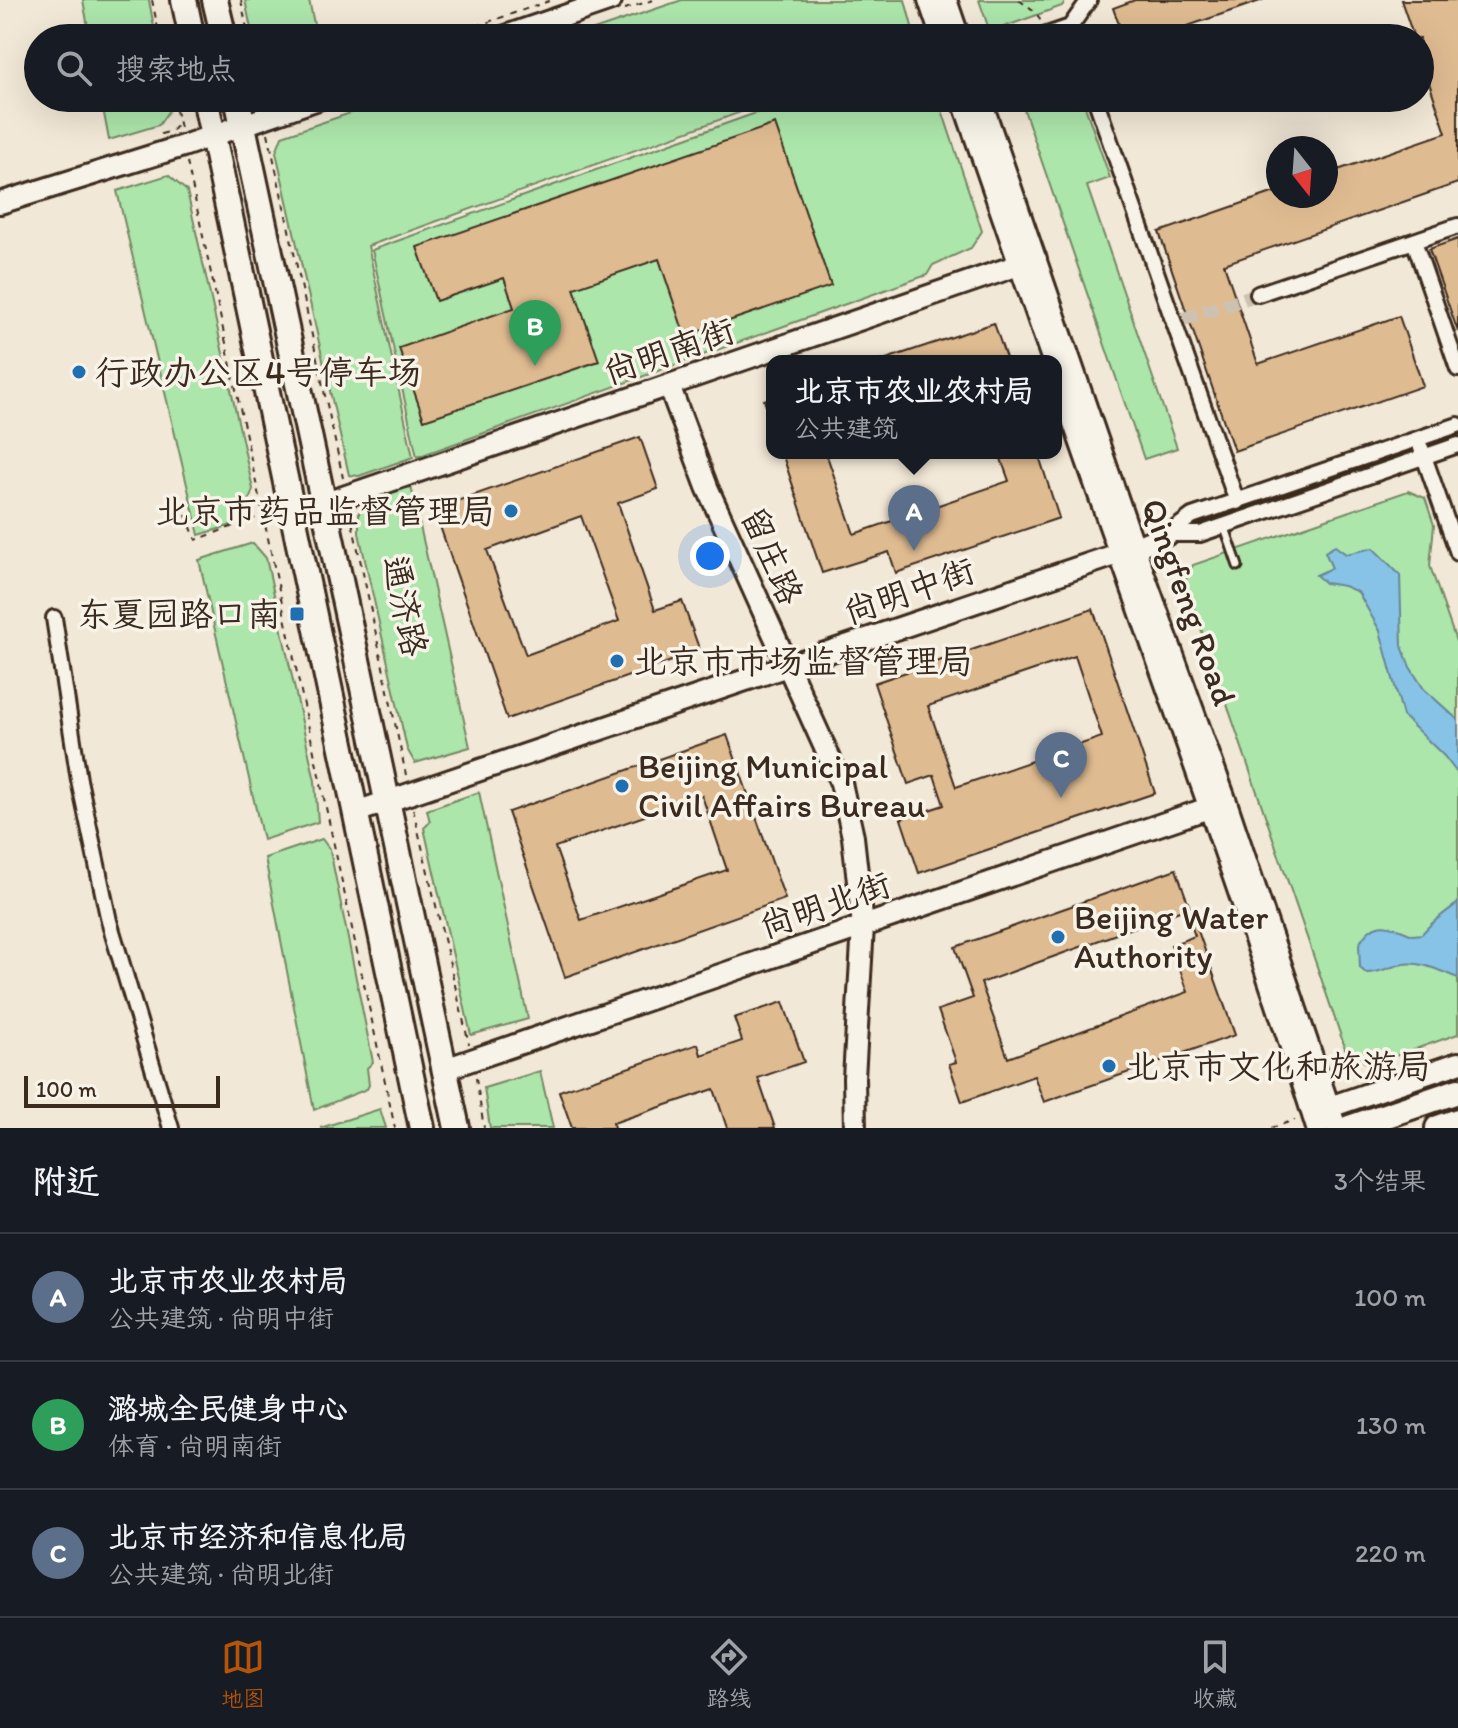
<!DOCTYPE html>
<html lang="zh">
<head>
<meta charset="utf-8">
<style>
  :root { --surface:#171b24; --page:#242831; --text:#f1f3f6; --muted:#9ea1a6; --line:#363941; --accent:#b45309 }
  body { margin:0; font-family:Itim,"LXGW WenKai TC",sans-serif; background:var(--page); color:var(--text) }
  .compass { position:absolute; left:1266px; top:136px; width:72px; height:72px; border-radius:50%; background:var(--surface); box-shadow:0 8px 32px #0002; rotate:163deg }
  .scale { position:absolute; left:24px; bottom:20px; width:196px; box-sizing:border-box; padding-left:8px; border:4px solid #3b2a1e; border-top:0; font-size:22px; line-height:28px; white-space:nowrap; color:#3b2a1e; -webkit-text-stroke:6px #f7f3e8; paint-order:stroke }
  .you { position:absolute; left:710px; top:556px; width:28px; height:28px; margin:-20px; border:6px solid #fff; border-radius:50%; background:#1a73e8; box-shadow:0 0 0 12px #1a73e833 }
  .badge { display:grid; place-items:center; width:52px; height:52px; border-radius:50%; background:var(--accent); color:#fff; font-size:26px; font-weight:700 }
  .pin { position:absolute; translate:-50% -66px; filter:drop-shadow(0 2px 4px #0008) }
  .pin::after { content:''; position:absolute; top:42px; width:28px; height:24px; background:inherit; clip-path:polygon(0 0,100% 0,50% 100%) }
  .popup { position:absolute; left:766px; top:355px; width:296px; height:104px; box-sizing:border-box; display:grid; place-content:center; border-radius:16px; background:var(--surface); filter:drop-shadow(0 2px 6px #0005); font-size:26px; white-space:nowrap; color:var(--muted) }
  .popup b { font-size:30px; color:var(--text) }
  .popup::after { content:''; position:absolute; left:50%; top:100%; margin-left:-16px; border:16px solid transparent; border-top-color:var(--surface) }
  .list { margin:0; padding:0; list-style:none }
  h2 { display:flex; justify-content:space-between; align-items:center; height:104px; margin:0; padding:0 32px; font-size:34px }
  h2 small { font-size:26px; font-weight:400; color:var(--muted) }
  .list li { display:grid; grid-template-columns:52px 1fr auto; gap:24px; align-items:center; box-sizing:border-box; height:128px; padding:0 32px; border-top:2px solid var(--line) }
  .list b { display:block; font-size:30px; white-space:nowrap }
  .list p { margin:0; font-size:26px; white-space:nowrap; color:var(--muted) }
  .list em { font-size:26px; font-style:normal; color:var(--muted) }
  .icon { flex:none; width:44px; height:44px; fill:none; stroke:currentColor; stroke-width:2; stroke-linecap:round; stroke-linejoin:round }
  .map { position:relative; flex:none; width:1458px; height:1128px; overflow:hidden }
  .search { position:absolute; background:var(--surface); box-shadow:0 8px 32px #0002; left:24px; right:24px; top:24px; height:88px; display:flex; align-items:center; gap:20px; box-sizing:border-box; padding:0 28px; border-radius:44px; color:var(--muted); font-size:30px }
  .sheet { height:488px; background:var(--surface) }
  nav { display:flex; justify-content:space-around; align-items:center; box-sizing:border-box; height:112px; border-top:2px solid var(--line); background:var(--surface); font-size:22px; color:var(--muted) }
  nav a { display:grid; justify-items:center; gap:4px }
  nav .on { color:var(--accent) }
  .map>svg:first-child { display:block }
  .green { fill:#ace6ab; stroke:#748864; stroke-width:2 }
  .water { fill:#87c3e6; stroke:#698696; stroke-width:2 }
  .building { fill:#dfbb91; stroke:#3b2a1e; stroke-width:2; fill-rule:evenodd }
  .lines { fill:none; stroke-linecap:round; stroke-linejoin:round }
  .street-tunnel { stroke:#cdc2b2; stroke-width:14; stroke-dasharray:14 7; stroke-linecap:butt }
  .lane-casing { stroke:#3b2a1e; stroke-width:13 }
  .street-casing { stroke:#3b2a1e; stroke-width:20 }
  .secondary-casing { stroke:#3b2a1e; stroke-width:26 }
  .primary-casing { stroke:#3b2a1e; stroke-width:30 }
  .path { stroke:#3b2a1e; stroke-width:2; stroke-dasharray:6 6; stroke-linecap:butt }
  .lane { stroke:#f7f3e8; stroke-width:7 }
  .street { stroke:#f7f3e8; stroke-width:14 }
  .secondary { stroke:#f7f3e8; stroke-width:20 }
  .primary { stroke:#f7f3e8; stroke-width:24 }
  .poi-dot { fill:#1f6fb2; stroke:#f7f3e8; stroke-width:3 }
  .labels { text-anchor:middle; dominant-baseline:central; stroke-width:7; stroke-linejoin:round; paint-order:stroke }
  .street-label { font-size:34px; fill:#3b2a1e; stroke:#f7f3e8 }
  .poi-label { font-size:34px; fill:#3b2a1e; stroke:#f7f3e8; text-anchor:start }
</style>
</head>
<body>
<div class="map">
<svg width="1458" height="1128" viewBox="0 0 1458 1128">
  <rect width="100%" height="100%" fill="#f2e8d7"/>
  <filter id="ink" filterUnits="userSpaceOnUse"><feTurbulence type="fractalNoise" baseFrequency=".0125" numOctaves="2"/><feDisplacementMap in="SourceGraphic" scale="16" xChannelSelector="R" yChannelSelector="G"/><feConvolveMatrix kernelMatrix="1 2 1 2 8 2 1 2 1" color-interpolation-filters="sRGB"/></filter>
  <g filter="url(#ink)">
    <!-- green -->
    <path class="green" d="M83,0H149L156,38H90Z
      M245,0H309L317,38H253Z
      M682,0H905L915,38H570Z
      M979,0H1066L1062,6L990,32Z
      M101,98H169L171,107L159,125L109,140Z
      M395,98H780L368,246L413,457L359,476L349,475L276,152L282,136Z
      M798,98H938L982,231L971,248L933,265L927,275L417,457L372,250Z
      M1020,98H1082L1110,178L1087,186L1177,448L1144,459Z
      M168,175L187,191L253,489L248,504L251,514L229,526L199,535L117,191Z
      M410,482L470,747L415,763L407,749L359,533V512L372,495Z
      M1408,491L1425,498L1434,525L1430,566L1458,647V1034L1370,1065L1346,1051L1185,582L1193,565Z
      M253,543L266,558L315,781L318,822L263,840L199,560Z
      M479,792L528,1019L471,1035L424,828L430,822L427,810Z
      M322,839L330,850L373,1062L367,1068L369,1085L367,1089L314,1110L265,858Z
      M540,1071L553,1128H490L484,1088Z
      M380,1109L386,1128H320Z"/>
    <!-- water -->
    <path class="water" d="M1335,546L1346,554L1373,548L1400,575L1402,646L1410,667L1424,689L1458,720V774L1444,756L1403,716L1380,631L1358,592L1344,586L1325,583L1316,575L1332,568L1325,552Z
      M1458,903V978C1439,971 1423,961 1403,964C1389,967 1380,973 1366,973L1360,968L1359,944C1377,914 1390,927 1413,935L1422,934C1431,922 1446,912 1458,903Z"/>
    <!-- building -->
    <path class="building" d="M1135,0H1263L1153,38H1124L1113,8Z
      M1401,0H1458V183L1224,264L1258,364L1399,316L1423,386L1234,451L1159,232L1278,191V196H1326V174L1446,133L1420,56V38H1414Z
      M775,124L831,286L685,336L659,259L574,288L599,361L424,420L399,348L514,308L504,278L436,301L417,247Z
      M1458,239V332L1429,249Z
      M994,323L1007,361H880Z
      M772,397V423L764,400Z
      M640,437L658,489L618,503L655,610L682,601L700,651L507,719L434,509ZM581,516L619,621L526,655L487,550Z
      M782,453H826L854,534L1009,481L999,453H1038L1059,518L896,573L889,552L822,573Z
      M1093,609L1155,793L919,873L901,819L944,805L934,775L908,784L874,683ZM1075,656L1102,737L956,787L928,706Z
      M727,735L785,899L565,977L508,812ZM702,796L727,870L581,920L555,847Z
      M1176,869L1235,1035L1044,1102L1034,1076L962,1102L949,1064L956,1062L938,1010L973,998L955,947ZM1185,909L1195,936L1171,945L1188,992L1008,1058L981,983Z
      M783,1002L804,1062L758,1078L775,1128H727L714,1089L613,1123L614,1128H572L559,1091L698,1044L701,1055L742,1041L734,1018Z"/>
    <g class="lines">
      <!-- street-tunnel -->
      <path class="street-tunnel" d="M1184,319L1258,294"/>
      <defs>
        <path id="lane" d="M1224,525L1238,566"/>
        <path id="street" d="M1038,38L1070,27
          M1074,38L1070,27L1089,0
          M1095,98L1237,502
          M1414,241L1458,369
          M1258,294L1458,226
          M1421,448L1458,553
          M1168,534L1192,516L1458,425
          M1168,534H1200L1458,445
          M54,618L79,780L109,921L171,1128"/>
        <path id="secondary" d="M929,0L942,38
          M946,0L959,38
          M500,38L611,0
          M962,98L1053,361
          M980,98L1134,547L1226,802L1336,1128
          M0,203L183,146L321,98
          M1056,371C1142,623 1237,873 1317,1128
          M669,385L707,487L841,783L853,837L863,926L854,1078L855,1128
          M323,504L1036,259
          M356,812L1118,554L1168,534
          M445,1069L1226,802
          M1318,1111L1458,1063"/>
        <path id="primary" d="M184,0L192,38
          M215,0L224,38
          M205,98L422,1128
          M237,98L457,1128
          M1349,1128L1458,1091
          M1438,1128L1458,1121"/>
      </defs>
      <!-- lane casing -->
      <use href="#lane" class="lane-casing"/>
      <!-- street casing -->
      <use href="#street" class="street-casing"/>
      <!-- secondary casing -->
      <use href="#secondary" class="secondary-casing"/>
      <!-- primary casing -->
      <use href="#primary" class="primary-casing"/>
      <!-- path -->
      <path class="path" d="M152,0L160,38
        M241,0L249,38
        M1019,0C1029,8 1037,9 1041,23
        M625,9L653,0
        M442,38L552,0
        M173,98L180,128
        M337,107L364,98
        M268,133L343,478
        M161,134L172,131L178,123
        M187,162L395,1128
        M350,512L406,775
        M186,515L196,540L261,516
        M413,809L469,1044
        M476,1078L484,1128
        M1271,1128L1295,1120"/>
      <!-- lane -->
      <use href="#lane" class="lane"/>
      <!-- street -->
      <use href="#street" class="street"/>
      <!-- secondary -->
      <use href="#secondary" class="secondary"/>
      <!-- primary -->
      <use href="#primary" class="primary"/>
    </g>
  </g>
  <!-- markers -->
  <g class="poi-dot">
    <circle cx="79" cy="372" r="8"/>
    <circle cx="511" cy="511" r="8"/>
    <rect x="289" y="606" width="16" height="16" rx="4"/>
    <circle cx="617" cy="661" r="8"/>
    <circle cx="622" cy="786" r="8"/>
    <circle cx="1058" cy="937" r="8"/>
    <circle cx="1109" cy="1066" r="8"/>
  </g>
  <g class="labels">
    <!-- street labels -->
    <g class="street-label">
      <text transform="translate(669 351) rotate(-19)">尚明南街</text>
      <text transform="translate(772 556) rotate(66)">留庄路</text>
      <text transform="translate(909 591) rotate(-19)">尚明中街</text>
      <text transform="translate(1189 602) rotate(70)">Qingfeng Road</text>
      <text transform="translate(405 606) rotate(78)">通济路</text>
      <text transform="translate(825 905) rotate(-19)">尚明北街</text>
    </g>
    <!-- poi labels -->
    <g class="poi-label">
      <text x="95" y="372">行政办公区4号停车场</text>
      <text x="495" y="511" text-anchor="end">北京市药品监督管理局</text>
      <text x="281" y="614" text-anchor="end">东夏园路口南</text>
      <text x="633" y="661">北京市市场监督管理局</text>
      <text x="638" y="766">Beijing Municipal<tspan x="638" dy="39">Civil Affairs Bureau</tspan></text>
      <text x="1074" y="917">Beijing Water<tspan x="1074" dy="39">Authority</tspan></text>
      <text x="1125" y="1066">北京市文化和旅游局</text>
    </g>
  </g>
</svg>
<svg class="compass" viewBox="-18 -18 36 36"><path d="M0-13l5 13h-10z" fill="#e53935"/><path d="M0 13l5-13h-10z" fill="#9ea1a6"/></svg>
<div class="scale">100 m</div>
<div class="you"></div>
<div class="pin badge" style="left:914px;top:551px;background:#5c6f8a">A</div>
<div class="popup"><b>北京市农业农村局</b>公共建筑</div>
<div class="pin badge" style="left:535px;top:366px;background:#2e9e5b">B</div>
<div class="pin badge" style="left:1061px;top:798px;background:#5c6f8a">C</div>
<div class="search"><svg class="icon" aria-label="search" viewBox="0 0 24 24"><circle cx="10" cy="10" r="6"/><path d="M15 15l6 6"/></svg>搜索地点</div>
</div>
<section class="sheet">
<h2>附近<small>3个结果</small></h2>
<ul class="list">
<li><span class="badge" style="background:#5c6f8a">A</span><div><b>北京市农业农村局</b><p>公共建筑 · 尚明中街</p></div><em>100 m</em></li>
<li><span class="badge" style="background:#2e9e5b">B</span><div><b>潞城全民健身中心</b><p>体育 · 尚明南街</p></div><em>130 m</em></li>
<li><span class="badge" style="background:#5c6f8a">C</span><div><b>北京市经济和信息化局</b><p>公共建筑 · 尚明北街</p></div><em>220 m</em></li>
</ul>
</section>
<nav>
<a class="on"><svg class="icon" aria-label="map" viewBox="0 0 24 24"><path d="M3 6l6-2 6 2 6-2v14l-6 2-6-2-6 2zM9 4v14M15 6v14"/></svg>地图</a>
<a><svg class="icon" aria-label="directions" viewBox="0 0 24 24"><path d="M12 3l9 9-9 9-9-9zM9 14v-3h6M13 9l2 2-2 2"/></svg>路线</a>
<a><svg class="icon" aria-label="saved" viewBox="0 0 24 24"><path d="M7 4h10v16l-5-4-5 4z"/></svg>收藏</a>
</nav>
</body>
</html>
